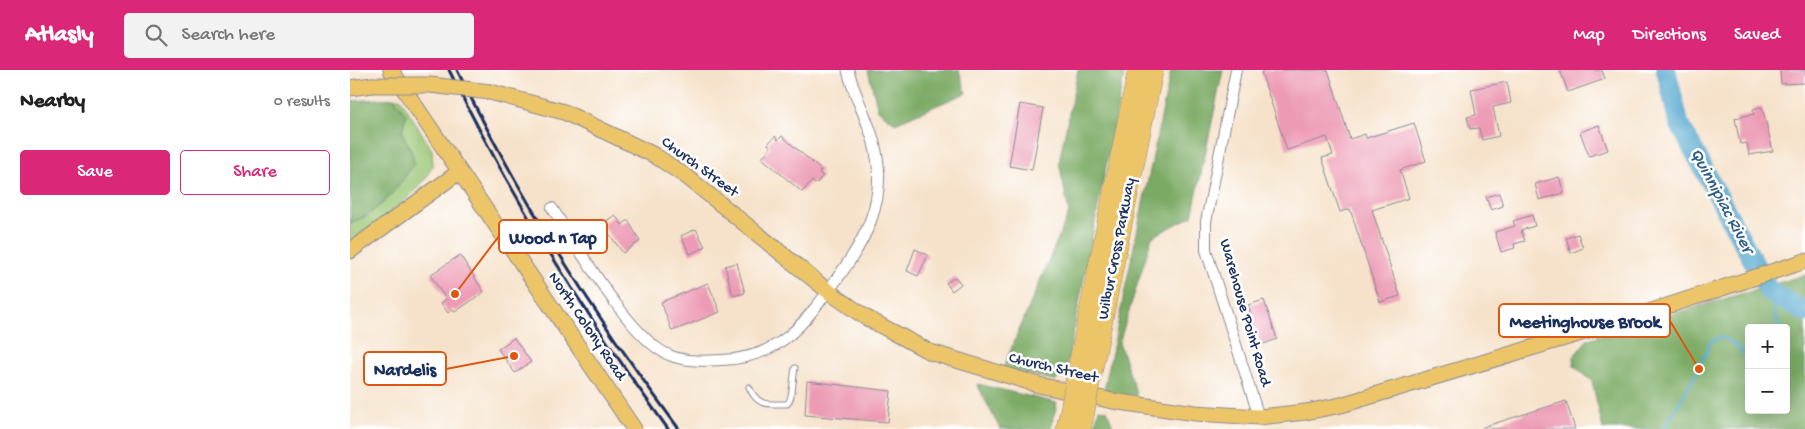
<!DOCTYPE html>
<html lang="en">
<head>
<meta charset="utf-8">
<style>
  :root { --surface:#fff; --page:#f2f2f2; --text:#222; --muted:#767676; --line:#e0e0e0; --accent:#db2777 }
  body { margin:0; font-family:"Gochi Hand",sans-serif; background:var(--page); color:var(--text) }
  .controls { position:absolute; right:15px; bottom:15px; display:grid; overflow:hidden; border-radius:5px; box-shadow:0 5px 20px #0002 }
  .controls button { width:45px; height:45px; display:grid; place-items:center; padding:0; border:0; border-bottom:1px solid var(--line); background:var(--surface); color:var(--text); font:25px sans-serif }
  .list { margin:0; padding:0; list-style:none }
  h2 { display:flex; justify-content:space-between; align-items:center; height:65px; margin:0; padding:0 20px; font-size:21px }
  h2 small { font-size:16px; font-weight:400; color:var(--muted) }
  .actions { display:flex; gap:10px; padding:15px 20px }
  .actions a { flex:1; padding:11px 0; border:1px solid var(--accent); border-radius:5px; text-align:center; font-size:18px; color:var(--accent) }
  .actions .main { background:var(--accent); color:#fff }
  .icon { flex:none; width:28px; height:28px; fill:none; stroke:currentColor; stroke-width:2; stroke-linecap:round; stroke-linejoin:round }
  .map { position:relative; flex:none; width:1455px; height:359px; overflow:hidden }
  header { display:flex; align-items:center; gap:30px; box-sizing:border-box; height:70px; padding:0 25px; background:var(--accent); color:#fff }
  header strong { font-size:24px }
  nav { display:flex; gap:28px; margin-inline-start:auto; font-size:18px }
  .search { width:350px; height:45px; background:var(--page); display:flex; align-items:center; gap:12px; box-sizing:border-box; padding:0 18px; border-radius:5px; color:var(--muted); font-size:19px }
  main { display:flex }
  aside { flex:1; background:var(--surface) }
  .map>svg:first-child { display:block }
  .green { fill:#98c472; stroke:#5a7a68 }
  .forest { fill:#7aaa64; stroke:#4a6c61; fill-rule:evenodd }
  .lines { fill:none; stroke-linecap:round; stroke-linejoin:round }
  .stream { stroke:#4fa5cc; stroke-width:3 }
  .river { stroke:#4fa5cc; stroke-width:20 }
  .building { fill:#ed9bb5 }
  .service-casing { stroke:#888894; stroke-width:7 }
  .minor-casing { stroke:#888894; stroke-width:12 }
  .tertiary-casing { stroke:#888894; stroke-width:13 }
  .primary-casing { stroke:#888894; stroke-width:17 }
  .motorway-casing { stroke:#888894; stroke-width:19 }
  .service { stroke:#fff; stroke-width:5 }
  .minor { stroke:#fff; stroke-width:10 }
  .tertiary { stroke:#fff; stroke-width:11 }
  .primary { stroke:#edc569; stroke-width:15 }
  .motorway { stroke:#edc569; stroke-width:18 }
  .rail { stroke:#1b2f5e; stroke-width:3 }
  .primary-bridge-casing { stroke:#888894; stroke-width:17; stroke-linecap:butt }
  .motorway-bridge-casing { stroke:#888894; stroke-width:19; stroke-linecap:butt }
  .primary-bridge { stroke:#edc569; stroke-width:15 }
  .motorway-bridge { stroke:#edc569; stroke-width:18 }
  .labels { text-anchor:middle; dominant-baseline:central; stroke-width:5; stroke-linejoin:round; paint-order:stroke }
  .street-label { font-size:16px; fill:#1b2f5e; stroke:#fff }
  .water-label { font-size:18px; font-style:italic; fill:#305e8a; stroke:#fff }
  .leader { fill:none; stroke:#de5710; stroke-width:2 }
  .callout-dot { fill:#de5710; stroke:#fff; stroke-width:2 }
  .callout { fill:#fff; stroke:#de5710; stroke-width:2 }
  .callout-label { font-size:18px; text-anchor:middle; font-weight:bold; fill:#1b2f5e }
</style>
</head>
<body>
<header>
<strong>Atlasly</strong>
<div class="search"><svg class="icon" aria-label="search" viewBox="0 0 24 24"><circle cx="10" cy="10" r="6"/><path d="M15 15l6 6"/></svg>Search here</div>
<nav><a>Map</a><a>Directions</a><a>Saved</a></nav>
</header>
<main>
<aside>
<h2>Nearby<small>0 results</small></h2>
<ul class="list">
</ul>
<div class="actions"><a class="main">Save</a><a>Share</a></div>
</aside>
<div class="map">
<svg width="1455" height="359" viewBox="0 0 1455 359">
  <rect width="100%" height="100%" fill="#fff"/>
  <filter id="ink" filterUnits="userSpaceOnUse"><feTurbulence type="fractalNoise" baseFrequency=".02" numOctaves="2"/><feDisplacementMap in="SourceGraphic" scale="10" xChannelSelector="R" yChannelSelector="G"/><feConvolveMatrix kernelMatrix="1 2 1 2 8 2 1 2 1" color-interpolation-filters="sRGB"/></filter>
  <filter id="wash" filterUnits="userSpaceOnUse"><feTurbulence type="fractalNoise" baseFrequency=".0096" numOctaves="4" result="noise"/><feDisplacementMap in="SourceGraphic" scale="20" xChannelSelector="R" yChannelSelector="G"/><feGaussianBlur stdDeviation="1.12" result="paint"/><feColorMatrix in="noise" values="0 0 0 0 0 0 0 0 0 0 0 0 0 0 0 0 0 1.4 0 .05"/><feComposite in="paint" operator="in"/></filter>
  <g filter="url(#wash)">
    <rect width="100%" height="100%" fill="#f6e2ca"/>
    <!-- green -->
    <path class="green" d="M44,28H50L82,80L83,96C78,100 79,105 75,109C67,122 13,168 0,174V153L20,145L62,83L52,62L56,45Z"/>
    <!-- forest -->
    <path class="forest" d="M518,0H609L616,23L545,53L528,40Z
      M728,0H775L716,300L706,311L653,298L719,143L709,92Z
      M821,0H873L842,146L802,167L769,273L787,325H753Z
      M44,28L56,45L52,62L62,83L64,94C44,122 32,140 0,153V31Z
      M1455,205V359H1253L1242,311L1224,296V286L1238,269ZM1399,258H1436V340H1399Z
      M627,314L707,333L701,359H650Z
      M749,339L757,340L764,359H744Z"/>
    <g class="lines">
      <!-- stream -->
      <path class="stream" d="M1419,221L1429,258
        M1314,359L1349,299L1360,272L1371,267L1382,272L1399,289"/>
      <!-- river -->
      <path class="river" d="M1316,0L1329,53L1419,221L1455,242"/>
    </g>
    <g id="blocks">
      <!-- building -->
      <path class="building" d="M917,0H978L1000,69L1015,64L1016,68L1064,53L1076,91L1050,100L1059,128L1022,140L1050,226L1030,232L1000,139L990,142L972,88L983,85L977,67L937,80L911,2Z
        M1210,0H1252L1255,9L1218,22Z
        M1430,0H1455V13L1431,14Z
        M1157,12L1161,33L1143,37L1149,66L1132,70L1129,58L1120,59L1117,47L1126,45L1121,19Z
        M670,34L693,38L682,100L659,96Z
        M1412,37L1423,81L1399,85L1397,73L1390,74L1385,48L1404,44L1403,39Z
        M1249,55L1258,80L1239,86L1230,62Z
        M425,66L428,70L432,66L471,100L469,103L473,106L465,114L462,111L452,122L412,88L421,77L418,74Z
        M1209,107L1214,123L1189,130L1185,114Z
        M1149,123L1153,136L1141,140L1136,127Z
        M265,145L272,155L278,150L290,171L273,183L252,154Z
        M1182,145L1185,156L1171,160L1175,171L1164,174L1165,178L1151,182L1145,162L1165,156L1163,151Z
        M346,159L355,177L340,184L331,166Z
        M1228,164L1233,178L1221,183L1216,168Z
        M565,179L578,185L568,206L557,201Z
        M110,185L134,222L105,242L103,239L98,243L91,233L96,229L80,205Z
        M387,193L395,223L383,226L375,196Z
        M605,207L611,214L602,221L596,213Z
        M358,213L370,242L322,261L311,232Z
        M914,230L927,269L911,275L898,235Z
        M164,268L181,292L165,303L148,279Z
        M457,311L541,321L538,352L455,345Z
        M1216,331L1225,359H1133V357Z"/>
    </g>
  </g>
  <g filter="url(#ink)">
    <use href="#blocks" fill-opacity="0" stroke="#888894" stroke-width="1"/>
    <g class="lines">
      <defs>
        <path id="service" d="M399,317C408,337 417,334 437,334C443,330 443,307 445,298"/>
        <path id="minor" d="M886,0L856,152V180L909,347
          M202,138C227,175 281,270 319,285C335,292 355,291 372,290C425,288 449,260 478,221"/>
        <path id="tertiary" d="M478,221C513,174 540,133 524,73C518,49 504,26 498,0"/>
        <path id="primary" d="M41,0L284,359
          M0,18L22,15
          M140,22L214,42L304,85L337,107L478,221L515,247L580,282L689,315L763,331L845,343L909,347L956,342L991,335L1268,252L1455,191
          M0,181L109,102"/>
        <path id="motorway" d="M726,303L787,0
          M742,306L804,0
          M715,359L719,342
          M732,359L735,344"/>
      </defs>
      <!-- service casing -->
      <use href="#service" class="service-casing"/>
      <!-- minor casing -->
      <use href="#minor" class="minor-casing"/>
      <!-- tertiary casing -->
      <use href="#tertiary" class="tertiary-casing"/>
      <!-- primary casing -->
      <use href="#primary" class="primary-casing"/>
      <!-- motorway casing -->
      <use href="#motorway" class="motorway-casing"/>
      <!-- service -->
      <use href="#service" class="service"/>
      <!-- minor -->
      <use href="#minor" class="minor"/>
      <!-- tertiary -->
      <use href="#tertiary" class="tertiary"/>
      <!-- primary -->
      <use href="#primary" class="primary"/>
      <!-- motorway -->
      <use href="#motorway" class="motorway"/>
      <!-- rail -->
      <path class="rail" d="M99,0C161,127 235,245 318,359
        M107,0C169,126 245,247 329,359"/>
      <defs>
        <path id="primary-bridge" d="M22,15H80L140,22"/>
        <path id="motorway-bridge" d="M719,342L726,303
          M735,344L742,306"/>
      </defs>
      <!-- primary-bridge casing -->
      <use href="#primary-bridge" class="primary-bridge-casing"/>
      <!-- motorway-bridge casing -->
      <use href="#motorway-bridge" class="motorway-bridge-casing"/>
      <!-- primary-bridge -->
      <use href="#primary-bridge" class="primary-bridge"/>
      <!-- motorway-bridge -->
      <use href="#motorway-bridge" class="motorway-bridge"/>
    </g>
  </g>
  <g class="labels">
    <!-- street labels -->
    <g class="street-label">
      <text transform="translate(349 98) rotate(36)">Church Street</text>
      <text transform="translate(768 179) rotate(-79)">Wilbur Cross Parkway</text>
      <text transform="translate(894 243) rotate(74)">Warehouse Point Road</text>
      <text transform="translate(236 257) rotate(56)">North Colony Road</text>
      <text transform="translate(703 299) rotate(13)">Church Street</text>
    </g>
    <!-- water labels -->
    <g class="water-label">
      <text transform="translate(1371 131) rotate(62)">Quinnipiac River</text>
    </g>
  </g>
  <!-- callouts -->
  <path class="leader" d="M105 224L149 166M1349 299L1320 251M164 286L96 299"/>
  <g class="callout-dot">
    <circle cx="105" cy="224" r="5"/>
    <circle cx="1349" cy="299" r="5"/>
    <circle cx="164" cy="286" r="5"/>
  </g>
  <g class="callout">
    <rect x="149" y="150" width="108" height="33" rx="5"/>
    <rect x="1149" y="234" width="171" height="33" rx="5"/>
    <rect x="14" y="282" width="82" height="33" rx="5"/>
  </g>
  <g class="callout-label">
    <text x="203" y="173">Wood n Tap</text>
    <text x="1235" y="257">Meetinghouse Brook</text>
    <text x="55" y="305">Nardelis</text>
  </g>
</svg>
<div class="controls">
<button>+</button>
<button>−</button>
</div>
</div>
</main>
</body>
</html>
